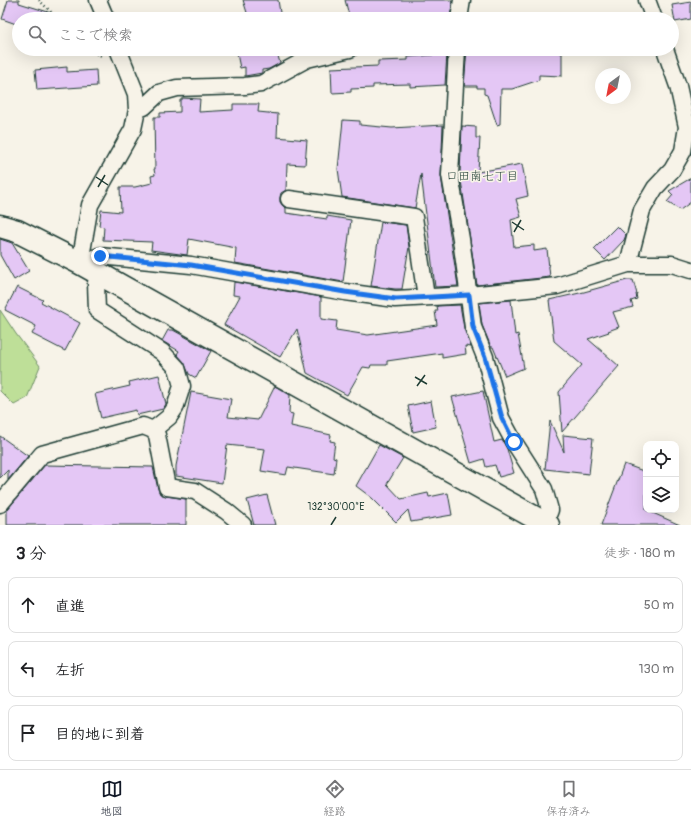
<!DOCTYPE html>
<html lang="ja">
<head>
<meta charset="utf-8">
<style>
  :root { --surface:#fff; --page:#f6f6f6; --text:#202124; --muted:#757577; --line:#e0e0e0; --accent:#111827 }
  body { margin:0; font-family:Pangolin,"Klee One",sans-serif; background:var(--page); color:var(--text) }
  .controls { position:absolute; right:12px; bottom:12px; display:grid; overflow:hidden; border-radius:8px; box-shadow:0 4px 16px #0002 }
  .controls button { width:36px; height:36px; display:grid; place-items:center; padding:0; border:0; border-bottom:1px solid var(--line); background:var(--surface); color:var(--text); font:20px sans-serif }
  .compass { position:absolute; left:595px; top:68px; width:36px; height:36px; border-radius:50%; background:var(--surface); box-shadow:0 4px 16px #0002; rotate:212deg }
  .stop { position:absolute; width:12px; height:12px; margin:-9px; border:3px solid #1a73e8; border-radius:50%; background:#fff }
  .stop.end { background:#1a73e8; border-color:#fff; box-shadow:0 1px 4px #0008 }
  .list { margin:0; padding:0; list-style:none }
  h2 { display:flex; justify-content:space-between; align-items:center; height:52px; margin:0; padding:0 16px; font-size:17px }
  h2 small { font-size:13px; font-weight:400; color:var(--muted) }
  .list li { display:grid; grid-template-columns:26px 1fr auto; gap:12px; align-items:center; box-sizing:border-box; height:56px; margin:0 8px 8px; padding:0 8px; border:1px solid var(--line); border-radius:8px }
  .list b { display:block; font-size:15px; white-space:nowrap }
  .list em { font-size:13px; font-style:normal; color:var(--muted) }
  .icon { flex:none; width:22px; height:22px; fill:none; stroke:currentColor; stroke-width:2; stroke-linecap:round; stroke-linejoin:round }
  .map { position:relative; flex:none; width:691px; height:525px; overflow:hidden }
  .search { position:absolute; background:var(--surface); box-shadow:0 4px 16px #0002; left:12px; right:12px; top:12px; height:44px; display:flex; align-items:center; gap:10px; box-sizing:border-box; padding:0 14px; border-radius:22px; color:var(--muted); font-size:15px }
  .sheet { height:244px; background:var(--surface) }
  nav { display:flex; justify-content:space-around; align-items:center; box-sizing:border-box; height:56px; border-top:1px solid var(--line); background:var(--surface); font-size:11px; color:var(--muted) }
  nav a { display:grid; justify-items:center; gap:2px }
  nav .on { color:var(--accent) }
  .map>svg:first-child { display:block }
  .green { fill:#bedf98; stroke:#6e8e66 }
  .building { fill:#e4c7f5; stroke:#1f3d34 }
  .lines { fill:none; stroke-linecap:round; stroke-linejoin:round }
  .street-casing { stroke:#1f3d34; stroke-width:19 }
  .secondary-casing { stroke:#1f3d34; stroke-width:25 }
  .path { stroke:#1f3d34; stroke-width:2.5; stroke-dasharray:1 3; stroke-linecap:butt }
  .street { stroke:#f7f3e8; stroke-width:16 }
  .secondary { stroke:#f7f3e8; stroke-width:22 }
  .route { stroke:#1a73e8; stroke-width:5 }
  .ticks { fill:none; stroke:#1f3d34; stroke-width:1.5 }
  .labels { text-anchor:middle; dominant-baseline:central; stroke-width:3.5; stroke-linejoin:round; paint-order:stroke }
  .neighbourhood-label { font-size:12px; fill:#1f3d34; stroke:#f7f3e8 }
  .ticks-label { font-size:10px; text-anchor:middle; fill:#1f3d34; stroke:#f7f3e8; stroke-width:3.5; stroke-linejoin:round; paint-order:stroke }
</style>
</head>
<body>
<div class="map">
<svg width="691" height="525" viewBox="0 0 691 525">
  <rect width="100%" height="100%" fill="#f7f3e8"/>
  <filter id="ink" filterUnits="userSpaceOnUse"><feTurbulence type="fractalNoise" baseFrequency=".025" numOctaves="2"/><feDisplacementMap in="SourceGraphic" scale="8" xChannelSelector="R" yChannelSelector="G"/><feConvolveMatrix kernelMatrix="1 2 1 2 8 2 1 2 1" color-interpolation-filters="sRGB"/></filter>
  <g filter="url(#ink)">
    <!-- green -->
    <path class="green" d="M0,310L16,334L40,366L27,398L14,405L0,391Z"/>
    <!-- building -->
    <path class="building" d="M8,0H19V3L58,15L57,19H19V25L2,19Z
      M243,0H278L281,19H249Z
      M345,0H451L452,4L450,19H350Z
      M691,2V19L675,22L672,5Z
      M236,49H276L280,63L269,69L262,70V73L245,76V67L240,68Z
      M467,49H559V53H562V76L539,75V80L512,89H501L500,124L497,125L487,95L484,94V88H477V86H464Z
      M433,52L447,53L445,85L410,87V84L373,85V88L351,89V92L332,93L331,68L378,66V61L408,60V57L433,55Z
      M67,67V72L96,70L97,86L37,90L35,70Z
      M182,98L200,99L199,112L233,110V104H259L258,112L278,114L277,137L307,140L305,165L287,164L286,190L281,193L280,197V202L283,206L286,208V213L327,219V216L351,220L343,282L235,263L236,248L189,239L187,255L151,250L152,242L103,240L104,227L99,226L101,210L121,212L120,187H135L152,183L151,176L155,175L154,169H155L154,117H160V113L180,112V100H182Z
      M343,120L360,121V125L392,128L443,125L441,176L458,286L435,287L421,174L415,208L342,197L338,169Z
      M462,126L476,127V138H480L478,172L522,164L528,196L516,199L521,217L511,220L514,247L534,245V251L547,249L550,277L477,285L460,174Z
      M691,178V202L680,210L667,202L673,195L669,191Z
      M381,222L406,225L409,247L402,289H395L371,286Z
      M617,226L626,235L624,240L605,260L594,249Z
      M0,239L12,243L29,271L14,280L0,255Z
      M627,280H633L637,294H636L637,299L631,301L633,307L613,312L619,327L608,331L609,332L588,339L619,366L562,432L559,392L582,365L554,341L549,300L584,292Z
      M234,282L321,297V319L337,321L336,330L368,335L437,325L435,311H438L437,306L460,305L464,328L471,347L465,346L466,354L442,358V353L387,361V365H371L370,368L363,367L347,395L307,373L297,329L280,357L224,325L240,296L233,295Z
      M17,287L43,300L41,302L80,323L65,351L32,334L36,326L5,310Z
      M511,300L515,335L518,334L524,368L505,376L493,347H491L482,325L479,303Z
      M168,330H173L211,351L196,378L189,374L184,362L177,354L179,351L162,341Z
      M159,375L166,404L163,409L137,415L136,410L101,418L95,394L130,386L129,382Z
      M275,386L290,395L289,413L293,414L291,426L331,435L330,441L335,442L333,457L336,458L334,474L288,467L286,475L261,471L265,449L227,445L222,483L176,476V466L191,392L231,399L228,417L258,420Z
      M483,391L494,442L502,440L507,449L514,473L499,477L495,465L486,467L484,459L471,463L452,397Z
      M431,401L436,427L413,432L408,406Z
      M550,421L564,452L563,435L593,438L589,474L545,469Z
      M0,436L28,456L8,480V470L0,478Z
      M379,445L403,458L387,484L401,499L428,493L429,497L448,493L452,515L411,522L408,510L396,522L372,498L356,486Z
      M624,464L646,472V510L680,525H601Z
      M45,465L153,467L158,489L160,494L166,496L186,499V525H7V510Z
      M267,495L275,525H254L247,500Z"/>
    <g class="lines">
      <defs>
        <path id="street" d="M98,0L106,19
          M647,0L654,19
          M459,19L462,0
          M118,49L136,94L137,110L133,129L90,205L80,263L100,256L191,265L345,292L395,299L469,295L557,286L628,264H672L691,270
          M457,49L450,175L461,239L473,327L485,357L501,418L514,442L544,489L550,510L544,525
          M137,110L144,107L159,93L177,88L245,86L261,84L307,59L350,49
          M289,199L414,217L426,297
          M628,264L642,210L655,188L672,170L683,151L687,127L678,86L665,49
          M100,274L96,283L97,310L162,352L177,368L182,386L175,408L169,417L153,430
          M0,504L42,454L143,426L153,430L157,435L167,487L195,491L226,511L243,525"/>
        <path id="secondary" d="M0,226L17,231L80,263L548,525"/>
      </defs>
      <!-- street casing -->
      <use href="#street" class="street-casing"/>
      <!-- secondary casing -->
      <use href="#secondary" class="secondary-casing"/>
      <!-- path -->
      <path class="path" d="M39,0L58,19
        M90,49L94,53L102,56"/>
      <!-- street -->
      <use href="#street" class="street"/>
      <!-- secondary -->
      <use href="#secondary" class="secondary"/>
    </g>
  </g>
  <g class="lines" filter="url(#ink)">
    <!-- route -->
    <path class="route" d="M100,256L191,265L345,292L396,299L469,295L473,327L485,357L502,418L514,442"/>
  </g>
  <!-- ticks -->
  <path class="ticks" d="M96,177L108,185M98,187L105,175M512,222L524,230M514,232L521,220M415,377L427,384M417,386L425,375M331,525L336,517"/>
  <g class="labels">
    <!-- neighbourhood labels -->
    <g class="neighbourhood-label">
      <text x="482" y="176">口田南七丁目</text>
    </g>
  </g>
  <g class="ticks-label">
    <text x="336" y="510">132°30'00"E</text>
  </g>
</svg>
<div class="controls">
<button><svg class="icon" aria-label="locate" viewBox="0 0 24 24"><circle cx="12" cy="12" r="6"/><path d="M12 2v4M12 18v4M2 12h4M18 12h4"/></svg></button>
<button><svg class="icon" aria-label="layers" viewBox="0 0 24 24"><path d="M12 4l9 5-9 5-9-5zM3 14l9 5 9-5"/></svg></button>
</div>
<svg class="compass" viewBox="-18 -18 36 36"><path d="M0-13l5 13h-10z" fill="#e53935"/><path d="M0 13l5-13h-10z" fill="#757577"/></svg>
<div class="stop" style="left:514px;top:442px"></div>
<div class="stop end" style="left:100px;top:256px"></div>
<div class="search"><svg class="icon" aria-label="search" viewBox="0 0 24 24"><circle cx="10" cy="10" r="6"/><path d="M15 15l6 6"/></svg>ここで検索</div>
</div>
<section class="sheet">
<h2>3 分<small>徒歩 · 180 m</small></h2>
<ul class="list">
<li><svg class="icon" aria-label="ahead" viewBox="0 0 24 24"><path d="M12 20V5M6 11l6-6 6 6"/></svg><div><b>直進</b></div><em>50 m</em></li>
<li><svg class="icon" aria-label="left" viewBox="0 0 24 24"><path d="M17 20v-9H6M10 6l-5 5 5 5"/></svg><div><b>左折</b></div><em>130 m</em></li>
<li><svg class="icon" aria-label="arrive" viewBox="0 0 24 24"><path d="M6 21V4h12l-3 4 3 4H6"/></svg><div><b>目的地に到着</b></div></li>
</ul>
</section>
<nav>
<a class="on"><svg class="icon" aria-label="map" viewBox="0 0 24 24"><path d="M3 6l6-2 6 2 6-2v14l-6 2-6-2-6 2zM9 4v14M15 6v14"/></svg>地図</a>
<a><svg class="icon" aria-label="directions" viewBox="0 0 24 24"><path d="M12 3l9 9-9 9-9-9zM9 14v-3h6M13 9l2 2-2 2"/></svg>経路</a>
<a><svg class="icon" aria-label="saved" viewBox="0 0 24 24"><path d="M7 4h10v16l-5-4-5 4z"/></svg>保存済み</a>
</nav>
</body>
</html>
